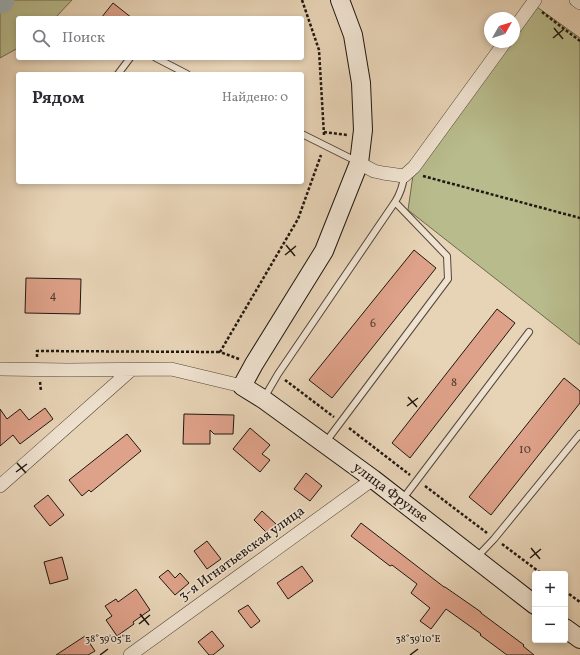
<!DOCTYPE html>
<html lang="ru">
<head>
<meta charset="utf-8">
<style>
  :root { --surface:#fff; --page:#f2f2f3; --text:#2b2b33; --muted:#7c7c81; --line:#e1e1e2 }
  body { margin:0; font-family:Vollkorn,serif; background:var(--page); color:var(--text) }
  .controls { position:absolute; right:12px; bottom:12px; display:grid; overflow:hidden; border-radius:4px; box-shadow:0 2px 6px #0003 }
  .controls button { width:36px; height:36px; display:grid; place-items:center; padding:0; border:0; border-bottom:1px solid var(--line); background:var(--surface); color:var(--text); font:20px sans-serif }
  .compass { position:absolute; left:484px; top:12px; width:36px; height:36px; border-radius:50%; background:var(--surface); box-shadow:0 2px 6px #0003; rotate:51deg }
  .list { margin:0; padding:0; list-style:none }
  h2 { display:flex; justify-content:space-between; align-items:center; height:52px; margin:0; padding:0 16px; font-size:17px }
  h2 small { font-size:13px; font-weight:400; color:var(--muted) }
  .icon { flex:none; width:22px; height:22px; fill:none; stroke:currentColor; stroke-width:2; stroke-linecap:round; stroke-linejoin:round }
  .map { position:relative; flex:none; width:580px; height:655px; overflow:hidden }
  .search { position:absolute; background:var(--surface); box-shadow:0 2px 6px #0003; left:16px; top:16px; width:288px; height:44px; display:flex; align-items:center; gap:10px; box-sizing:border-box; padding:0 14px; border-radius:4px; color:var(--muted); font-size:15px }
  .panel { position:absolute; background:var(--surface); box-shadow:0 2px 6px #0003; left:16px; top:72px; width:288px; height:112px; border-radius:4px }
  .map>svg:first-child { display:block }
  .green { fill:#b8bb8c; stroke:#6c694e }
  .lines { fill:none; stroke-linecap:round; stroke-linejoin:round }
  .river { stroke:#9db4ba; stroke-width:27 }
  .building { fill:#dea189; stroke:#201710 }
  .service-casing { stroke:#52463a; stroke-width:8 }
  .minor-casing { stroke:#52463a; stroke-width:14 }
  .secondary-casing { stroke:#201710; stroke-width:20 }
  .path { stroke:#201710; stroke-width:2.5; stroke-dasharray:3 2; stroke-linecap:butt }
  .service { stroke:#efe2d0; stroke-width:6 }
  .minor { stroke:#efe2d0; stroke-width:13 }
  .secondary { stroke:#efe2d0; stroke-width:18 }
  .ticks { fill:none; stroke:#201710; stroke-width:1.5 }
  .labels { text-anchor:middle; dominant-baseline:central; stroke-width:3; stroke-linejoin:round; paint-order:stroke }
  .number-label { font-size:12px; fill:#503a2e }
  .street-label { font-size:14px; fill:#201710; stroke:#efe2d0 }
  .ticks-label { font-size:10px; text-anchor:middle; fill:#201710; stroke:#efe2d0; stroke-width:3; stroke-linejoin:round; paint-order:stroke }
</style>
</head>
<body>
<div class="map">
<svg width="580" height="655" viewBox="0 0 580 655">
  <rect width="100%" height="100%" fill="#e7d3b6"/>
  <filter id="stains"><feTurbulence type="fractalNoise" baseFrequency=".005" numOctaves="4"/><feColorMatrix values="0 0 0 0 .2 0 0 0 0 .09 0 0 0 0 .02 0 0 0 .5 -.17"/></filter>
  <radialGradient id="worn" r=".72"><stop offset=".6" stop-color="#630" stop-opacity="0"/><stop offset="1" stop-color="#630" stop-opacity=".3"/></radialGradient>
  <!-- green -->
  <path class="green" d="M0,0H72L55,18H18V48L0,58Z
    M537,7L580,38V345L408,210L413,175L511,42H514V38Z"/>
  <g class="lines">
    <!-- river -->
    <path class="river" d="M0,0H1"/>
  </g>
  <!-- building -->
  <path class="building" d="M113,3L132,18H101Z
    M414,250L436,268L332,398L309,380Z
    M26,278L81,279L80,314L25,313Z
    M497,309L515,323L410,458L392,443Z
    M564,378L580,391V403L491,515L469,497Z
    M45,408L53,419L20,444L13,435L0,446V409L7,419L20,409L29,420Z
    M184,414L234,415L233,434H214L210,430V444H183Z
    M250,428L270,445L262,454L270,460L260,472L233,449Z
    M127,434L141,451L91,492L89,490L82,496L69,480Z
    M306,473L322,486L310,501L294,489Z
    M48,495L64,515L50,526L34,506Z
    M262,511L276,524L267,533L254,520Z
    M361,523L444,587H445L481,612V613L524,645L523,646L534,655H507L480,635L481,634L446,609L431,629L420,621L430,608L411,593L417,584L392,565L390,566L351,536Z
    M207,541L221,559L207,569L194,551Z
    M62,557L68,579L50,584L44,562Z
    M302,566L313,581L288,599L277,583Z
    M168,570L175,578L180,573L189,583L175,595L159,577Z
    M136,589L150,610L133,622L134,624L117,636L106,620L112,616L105,606L116,599L118,602Z
    M248,605L260,621L251,628L238,611Z
    M212,631L224,646L213,655H209L198,642Z
    M85,636L95,651L88,655H56Z"/>
  <g class="lines">
    <defs>
      <path id="service" d="M156,58L187,74
        M118,74L130,58
        M302,134L358,162
        M264,398L278,374L395,202C400,194 403,186 404,176
        M325,443L448,279L447,256L395,202
        M402,500L529,332
        M477,557L494,539L580,434"/>
      <path id="minor" d="M576,0L580,3
        M514,29L535,0
        M359,163L374,171L383,173L404,176L414,167L505,42
        M0,369L68,370L171,369L242,386
        M0,486L131,370
        M130,655L373,479"/>
      <path id="secondary" d="M340,0L353,35L361,83L363,130L359,163L324,251L254,364L242,386L263,399L373,479L535,605
        M565,628L580,639"/>
    </defs>
    <!-- service casing -->
    <use href="#service" class="service-casing"/>
    <!-- minor casing -->
    <use href="#minor" class="minor-casing"/>
    <!-- secondary casing -->
    <use href="#secondary" class="secondary-casing"/>
    <!-- path -->
    <path class="path" d="M302,0L319,50L324,135
      M542,12L580,41
      M324,132L347,135
      M423,176L580,218
      M37,357V351L220,352
      M239,359L220,352L298,219L321,155
      M285,380L334,417
      M40,382L41,391
      M349,428L410,475
      M425,486L487,533
      M502,544L542,574
      M565,591L580,602"/>
    <!-- service -->
    <use href="#service" class="service"/>
    <!-- minor -->
    <use href="#minor" class="minor"/>
    <!-- secondary -->
    <use href="#secondary" class="secondary"/>
  </g>
  <!-- ticks -->
  <path class="ticks" d="M554,28L563,39M553,38L564,29M286,245L295,256M285,255L296,246M408,397L417,407M407,406L418,398M17,463L26,473M16,472L27,464M531,548L540,559M530,558L541,549M140,614L149,625M139,624L150,615M100,655L108,649M410,655L418,649"/>
  <g class="labels">
    <!-- number labels -->
    <g class="number-label">
      <text x="53" y="296">4</text>
      <text x="373" y="324">6</text>
      <text x="454" y="383">8</text>
      <text x="525" y="450">10</text>
    </g>
    <!-- street labels -->
    <g class="street-label">
      <text transform="translate(390 493) rotate(37)">улица Фрунзе</text>
      <text transform="translate(242 554) rotate(-36)">3-я Игнатьевская улица</text>
    </g>
  </g>
  <g class="ticks-label">
    <text x="108" y="642">38°39'05"E</text>
    <text x="418" y="642">38°39'10"E</text>
  </g>
  <rect width="100%" height="100%" filter="url(#stains)"/>
  <rect width="100%" height="100%" fill="url(#worn)"/>
</svg>
<div class="controls">
<button>+</button>
<button>−</button>
</div>
<svg class="compass" viewBox="-18 -18 36 36"><path d="M0-13l5 13h-10z" fill="#e53935"/><path d="M0 13l5-13h-10z" fill="#7c7c81"/></svg>
<div class="search"><svg class="icon" aria-label="search" viewBox="0 0 24 24"><circle cx="10" cy="10" r="6"/><path d="M15 15l6 6"/></svg>Поиск</div>
<section class="panel">
<h2>Рядом<small>Найдено: 0</small></h2>
<ul class="list">
</ul>
</section>
</div>
</body>
</html>
